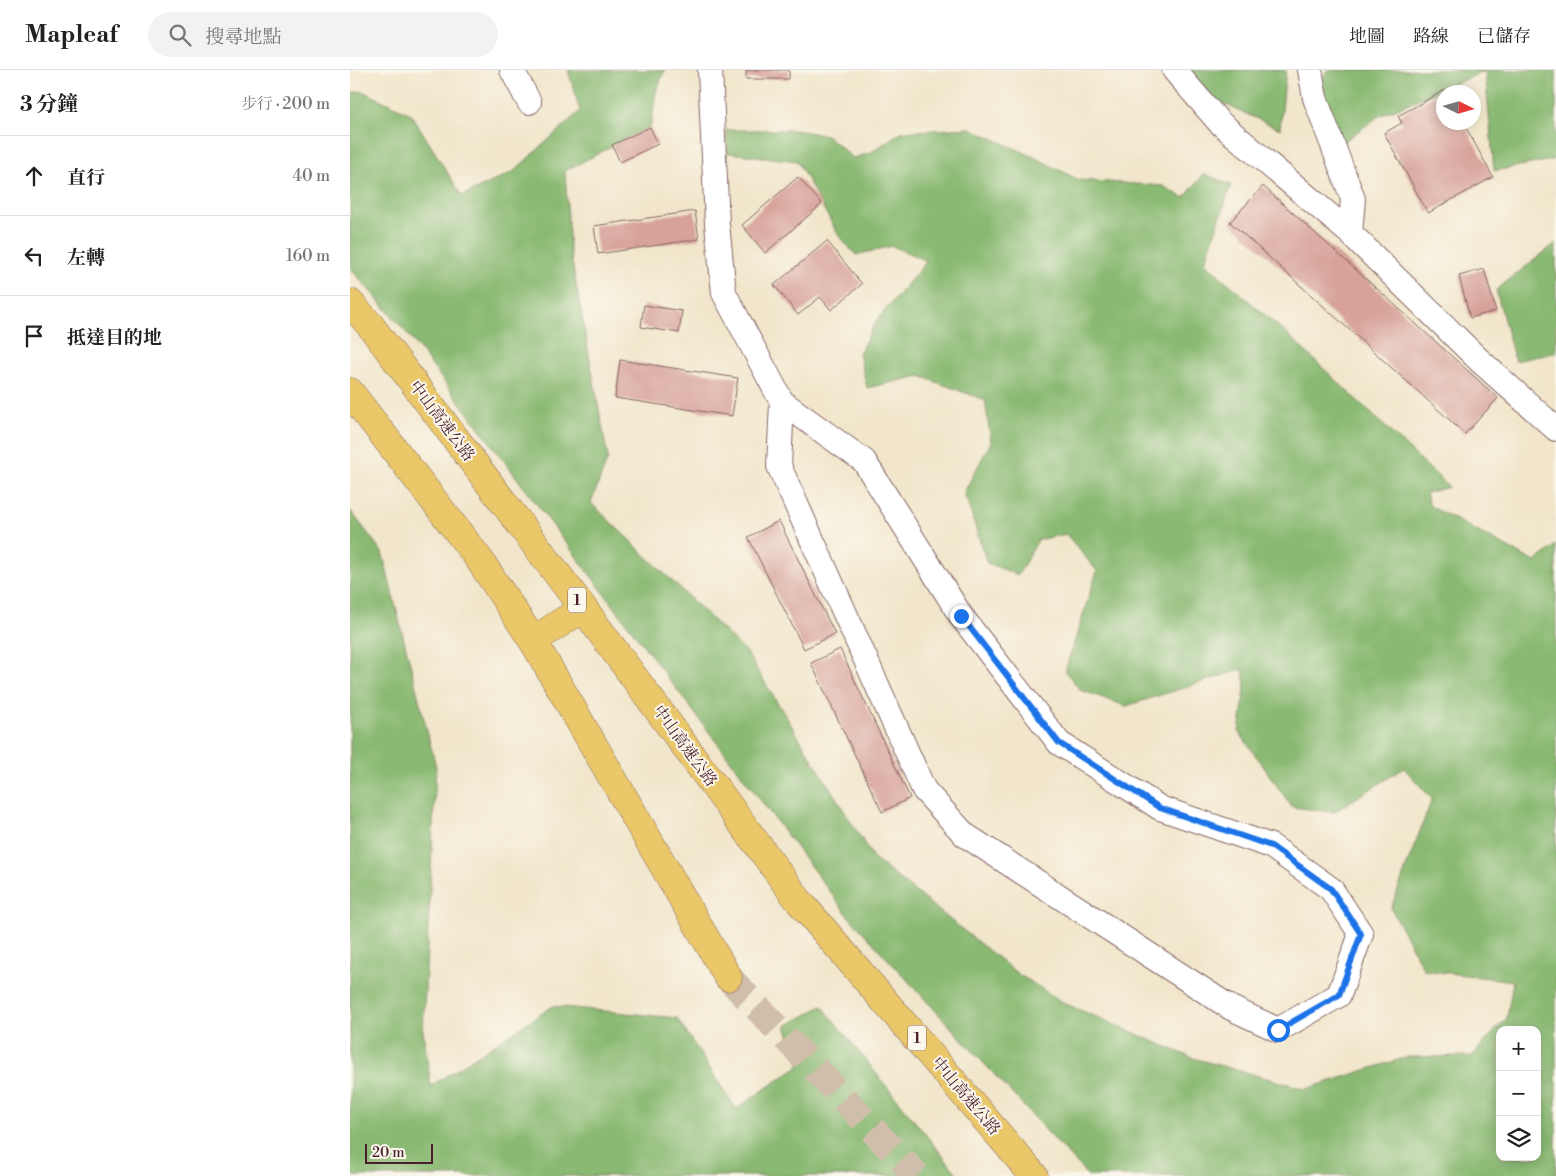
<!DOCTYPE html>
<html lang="zh-TW">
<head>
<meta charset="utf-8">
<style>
  :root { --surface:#fff; --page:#f2f2f2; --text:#222; --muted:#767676; --line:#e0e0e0 }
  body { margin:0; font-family:"Libre Bodoni","Noto Serif TC",serif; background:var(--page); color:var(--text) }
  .controls { position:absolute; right:15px; bottom:15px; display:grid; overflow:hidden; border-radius:10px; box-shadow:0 2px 12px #0003 }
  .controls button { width:45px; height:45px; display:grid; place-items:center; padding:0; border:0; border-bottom:1px solid var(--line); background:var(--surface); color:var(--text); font:25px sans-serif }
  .compass { position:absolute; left:1086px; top:15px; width:45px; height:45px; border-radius:50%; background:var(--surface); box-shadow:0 2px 12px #0003; rotate:95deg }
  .scale { position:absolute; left:15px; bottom:12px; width:68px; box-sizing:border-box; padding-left:5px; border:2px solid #4a1f2b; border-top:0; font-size:14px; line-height:18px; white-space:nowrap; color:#4a1f2b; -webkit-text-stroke:4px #fbf7ec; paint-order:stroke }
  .stop { position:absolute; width:15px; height:15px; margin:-11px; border:4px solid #1a73e8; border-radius:50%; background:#fff }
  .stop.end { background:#1a73e8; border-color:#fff; box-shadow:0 1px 5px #0008 }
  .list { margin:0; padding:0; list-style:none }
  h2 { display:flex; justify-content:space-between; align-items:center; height:65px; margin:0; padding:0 20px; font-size:21px }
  h2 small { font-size:16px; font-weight:400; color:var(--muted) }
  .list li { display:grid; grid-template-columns:32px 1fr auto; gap:15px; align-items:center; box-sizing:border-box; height:80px; padding:0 20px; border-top:1px solid var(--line) }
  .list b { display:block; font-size:19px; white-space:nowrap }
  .list em { font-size:16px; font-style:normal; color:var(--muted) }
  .icon { flex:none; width:28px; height:28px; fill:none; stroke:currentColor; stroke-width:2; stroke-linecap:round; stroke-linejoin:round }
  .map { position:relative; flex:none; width:1206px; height:1106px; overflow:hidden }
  header { display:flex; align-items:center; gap:30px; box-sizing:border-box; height:70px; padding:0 25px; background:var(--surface); border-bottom:1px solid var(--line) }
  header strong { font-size:24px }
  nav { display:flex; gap:28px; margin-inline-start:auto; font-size:18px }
  .search { width:350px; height:45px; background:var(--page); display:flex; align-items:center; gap:12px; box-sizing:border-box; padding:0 18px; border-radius:28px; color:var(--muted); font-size:19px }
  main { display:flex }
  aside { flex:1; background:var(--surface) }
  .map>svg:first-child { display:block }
  .forest { fill:#89b972; stroke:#6a6c4e; fill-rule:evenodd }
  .building { fill:#d7a29a }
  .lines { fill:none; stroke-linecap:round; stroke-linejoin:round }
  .highway-tunnel { stroke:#d0beab; stroke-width:28; stroke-dasharray:28 14; stroke-linecap:butt }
  .minor-casing { stroke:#846563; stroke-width:26 }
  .highway-casing { stroke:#846563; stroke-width:29 }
  .minor { stroke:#fff; stroke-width:24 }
  .highway { stroke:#eac769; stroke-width:28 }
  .route { stroke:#1a73e8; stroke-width:6 }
  .labels { text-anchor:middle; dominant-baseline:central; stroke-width:4; stroke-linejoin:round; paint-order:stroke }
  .shield { fill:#fbf7ec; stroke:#7f6065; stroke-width:1 }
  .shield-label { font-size:15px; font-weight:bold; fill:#4a1f2b }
  .street-label { font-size:16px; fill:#4a1f2b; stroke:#fbf7ec }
</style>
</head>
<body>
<header>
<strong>Mapleaf</strong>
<div class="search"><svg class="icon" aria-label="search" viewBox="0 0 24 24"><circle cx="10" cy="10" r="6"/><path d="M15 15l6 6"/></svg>搜尋地點</div>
<nav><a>地圖</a><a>路線</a><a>已儲存</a></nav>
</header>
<main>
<aside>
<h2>3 分鐘<small>步行 · 200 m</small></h2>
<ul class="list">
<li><svg class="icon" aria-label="ahead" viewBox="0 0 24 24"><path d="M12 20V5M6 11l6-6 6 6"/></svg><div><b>直行</b></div><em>40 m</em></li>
<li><svg class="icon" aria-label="left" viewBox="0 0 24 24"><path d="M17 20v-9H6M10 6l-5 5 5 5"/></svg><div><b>左轉</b></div><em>160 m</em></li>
<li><svg class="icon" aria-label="arrive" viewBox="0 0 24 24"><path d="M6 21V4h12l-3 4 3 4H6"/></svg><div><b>抵達目的地</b></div></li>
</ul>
</aside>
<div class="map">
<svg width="1206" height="1106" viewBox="0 0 1206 1106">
  <rect width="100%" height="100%" fill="#fbf7ec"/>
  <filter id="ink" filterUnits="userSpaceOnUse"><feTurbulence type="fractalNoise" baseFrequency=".02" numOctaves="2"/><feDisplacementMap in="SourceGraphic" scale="10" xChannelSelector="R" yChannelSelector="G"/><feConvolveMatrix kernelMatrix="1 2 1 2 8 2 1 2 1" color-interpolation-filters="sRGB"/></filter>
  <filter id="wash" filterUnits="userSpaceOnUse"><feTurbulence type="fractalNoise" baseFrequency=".0096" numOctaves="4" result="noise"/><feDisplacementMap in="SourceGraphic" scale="20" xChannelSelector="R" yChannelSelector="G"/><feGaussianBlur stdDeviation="1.12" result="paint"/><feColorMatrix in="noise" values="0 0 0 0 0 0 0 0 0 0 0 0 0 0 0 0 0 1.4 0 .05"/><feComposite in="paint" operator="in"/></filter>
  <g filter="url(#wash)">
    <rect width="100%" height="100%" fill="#f1e6cb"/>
    <!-- forest -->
    <path class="forest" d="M218,0H315L306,22L301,56L215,101L220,181L258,388L241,433L396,582L524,789L668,904L716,934L843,988L956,1019L1057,987L1122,986L1157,948L1163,911L1074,900L1041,838L1082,729L1054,698L984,742L942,737L889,662L895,618L893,599L776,636L730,620L715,601L747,501L716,464L688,470L668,505L637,493L614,422L641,372L635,330L570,306L517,318L509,283L527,250L577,191L542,176L506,185L489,166L447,91L378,83L376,60H443L476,65L503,88L520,83L551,62L620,58L682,86L729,110L813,116L834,128L854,104L881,115L855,193L936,263L1099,417L1076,423L1080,436L1185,492L1206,475V1106H738L499,847L61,268L0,198V23L12,21L61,44L112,126L163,102L230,41ZM1150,960H1187V1087H1150Z
      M840,0H936L930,59L863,29Z
      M977,0H1206V89L1144,101L1135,1L1029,46L988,76L961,31Z
      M1206,173V282L1165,291L1146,220Z
      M0,440L32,482L86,697L73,961L81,1016L203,936L327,948L386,1039L450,995L436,956L472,936L609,1106H0Z"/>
    <g id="blocks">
      <!-- building -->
      <path class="building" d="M396,0H439V9H396Z
        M1095,20L1094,52H1113L1143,107L1078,143L1034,63L1052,53L1048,46Z
        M300,57L308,74L270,92L262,75Z
        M448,107L472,134L415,183L392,155Z
        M913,116L1148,328L1115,364L880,152Z
        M345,141L349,169L248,184L244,156Z
        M477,171L512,214L481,240L470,227L448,245L424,215Z
        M1134,199L1146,241L1120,248L1109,206Z
        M294,235L332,241L329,263L291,257Z
        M270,290L388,308L382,346L265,328Z
        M429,451L485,564L454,579L398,467Z
        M490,579L560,728L532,742L461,593Z"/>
    </g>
  </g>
  <g filter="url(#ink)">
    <use href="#blocks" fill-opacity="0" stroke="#846563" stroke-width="1"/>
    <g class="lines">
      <!-- highway-tunnel -->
      <path class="highway-tunnel" d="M378,907L567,1106"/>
      <defs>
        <path id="minor" d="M162,0L179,32
          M360,0L367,154L374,223L432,332L514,391L611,546L709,673L810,738L921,776L981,819L1011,864L989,925L928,960L881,938L615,765L574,720L429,396L432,332
          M824,0L869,52L1000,163L1128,289L1206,359
          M960,0L965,28L1003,129L1000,163"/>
        <path id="highway" d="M0,233L20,255L233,538L449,831L684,1106
          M0,322L129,489L183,571L378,907
          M183,571L233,538"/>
      </defs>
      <!-- minor casing -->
      <use href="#minor" class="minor-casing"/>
      <!-- highway casing -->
      <use href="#highway" class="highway-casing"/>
      <!-- minor -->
      <use href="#minor" class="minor"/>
      <!-- highway -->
      <use href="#highway" class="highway"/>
    </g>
  </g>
  <g class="lines" filter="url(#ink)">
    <!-- route -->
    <path class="route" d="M611,546L709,673L810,738L921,776L981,819L1011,864L989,925L928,960"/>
  </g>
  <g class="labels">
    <!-- shield labels -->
    <g class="shield">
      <rect x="218" y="517.5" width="18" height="25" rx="4"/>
      <rect x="558" y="955.5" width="18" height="25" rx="4"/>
    </g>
    <g class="shield-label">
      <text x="227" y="530">1</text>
      <text x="567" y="968">1</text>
    </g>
    <!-- street labels -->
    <g class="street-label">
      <text transform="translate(92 351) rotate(53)">中山高速公路</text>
      <text transform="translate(335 676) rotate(54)">中山高速公路</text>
      <text transform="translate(616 1026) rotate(50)">中山高速公路</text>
    </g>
  </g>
</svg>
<div class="controls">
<button>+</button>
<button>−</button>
<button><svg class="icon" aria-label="layers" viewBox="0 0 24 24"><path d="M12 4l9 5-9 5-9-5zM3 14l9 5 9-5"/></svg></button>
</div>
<svg class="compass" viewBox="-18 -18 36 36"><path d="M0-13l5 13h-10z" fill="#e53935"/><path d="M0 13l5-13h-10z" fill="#767676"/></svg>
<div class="scale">20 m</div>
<div class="stop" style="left:928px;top:960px"></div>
<div class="stop end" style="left:611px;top:546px"></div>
</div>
</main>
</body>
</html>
